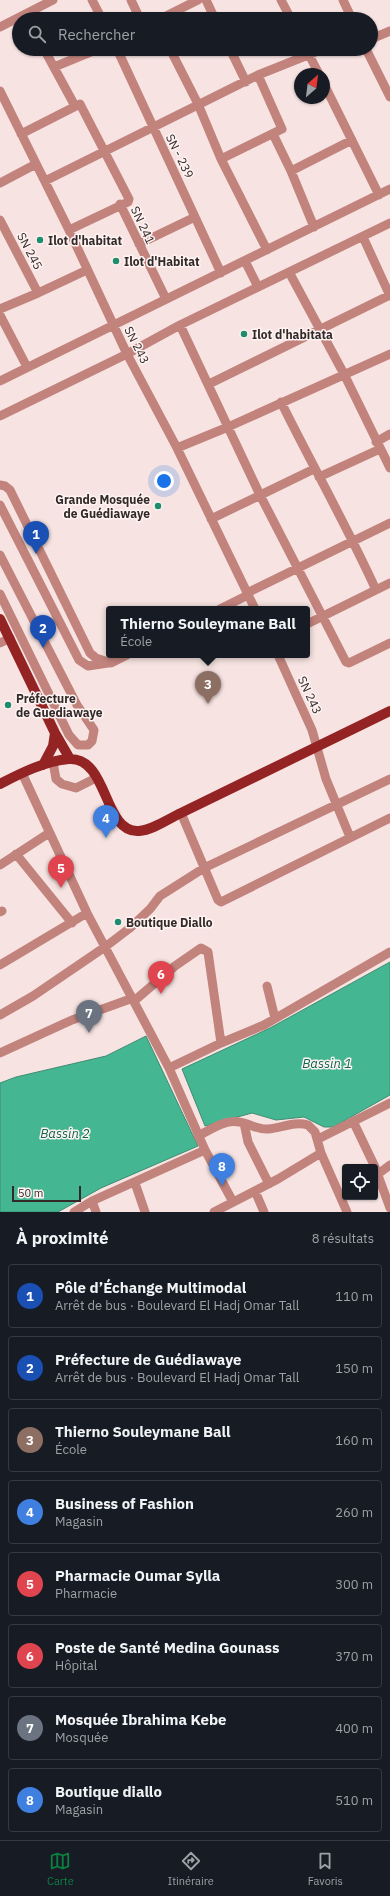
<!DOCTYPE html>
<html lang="fr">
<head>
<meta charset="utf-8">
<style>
  :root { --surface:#171b24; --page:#242831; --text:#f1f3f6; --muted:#9ea1a6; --line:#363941; --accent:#0b8043 }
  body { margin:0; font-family:"IBM Plex Sans",sans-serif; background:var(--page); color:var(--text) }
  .controls { position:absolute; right:12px; bottom:12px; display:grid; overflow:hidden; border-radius:4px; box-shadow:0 1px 3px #0004 }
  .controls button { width:36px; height:36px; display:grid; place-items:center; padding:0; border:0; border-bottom:1px solid var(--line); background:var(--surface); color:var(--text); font:20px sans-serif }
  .compass { position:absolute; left:294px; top:68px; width:36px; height:36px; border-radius:50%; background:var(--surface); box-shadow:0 1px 3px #0004; rotate:28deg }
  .scale { position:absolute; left:12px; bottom:10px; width:69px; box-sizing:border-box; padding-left:4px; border:2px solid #312a29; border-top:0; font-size:11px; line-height:14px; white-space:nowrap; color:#312a29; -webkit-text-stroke:3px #fff3f2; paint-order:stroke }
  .you { position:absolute; left:164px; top:481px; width:14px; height:14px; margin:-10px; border:3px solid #fff; border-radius:50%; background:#1a73e8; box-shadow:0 0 0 6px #1a73e833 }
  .badge { display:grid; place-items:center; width:26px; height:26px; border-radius:50%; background:var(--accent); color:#fff; font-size:13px; font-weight:700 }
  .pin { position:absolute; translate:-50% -33px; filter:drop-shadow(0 1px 2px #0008) }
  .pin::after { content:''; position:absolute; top:21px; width:14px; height:12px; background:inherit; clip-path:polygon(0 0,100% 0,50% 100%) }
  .popup { position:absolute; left:106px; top:606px; width:204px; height:52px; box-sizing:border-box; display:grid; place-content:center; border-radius:4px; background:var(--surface); filter:drop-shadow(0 1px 3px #0005); font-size:13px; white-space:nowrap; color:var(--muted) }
  .popup b { font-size:15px; color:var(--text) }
  .popup::after { content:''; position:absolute; left:50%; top:100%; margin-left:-8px; border:8px solid transparent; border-top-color:var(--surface) }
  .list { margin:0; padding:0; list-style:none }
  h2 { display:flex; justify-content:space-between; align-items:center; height:52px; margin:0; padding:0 16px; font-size:17px }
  h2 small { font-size:13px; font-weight:400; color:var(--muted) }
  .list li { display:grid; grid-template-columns:26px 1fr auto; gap:12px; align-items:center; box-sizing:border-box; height:64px; margin:0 8px 8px; padding:0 8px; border:1px solid var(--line); border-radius:4px }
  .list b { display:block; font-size:15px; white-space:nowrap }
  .list p { margin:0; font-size:13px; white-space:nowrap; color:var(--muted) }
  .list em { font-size:13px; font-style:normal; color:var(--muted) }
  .icon { flex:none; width:22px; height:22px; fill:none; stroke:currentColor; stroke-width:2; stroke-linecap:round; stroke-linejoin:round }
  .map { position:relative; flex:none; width:390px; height:1212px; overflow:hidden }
  .search { position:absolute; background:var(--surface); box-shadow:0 1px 3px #0004; left:12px; right:12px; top:12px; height:44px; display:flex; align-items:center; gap:10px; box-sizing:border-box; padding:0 14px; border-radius:22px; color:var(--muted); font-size:15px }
  .sheet { height:628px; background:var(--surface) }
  nav { display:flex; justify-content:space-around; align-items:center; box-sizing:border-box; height:56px; border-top:1px solid var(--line); background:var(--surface); font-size:11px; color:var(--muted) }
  nav a { display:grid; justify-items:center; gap:2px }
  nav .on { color:var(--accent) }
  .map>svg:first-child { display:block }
  .water { fill:#45b692; stroke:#3f8c72 }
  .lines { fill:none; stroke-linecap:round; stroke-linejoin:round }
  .minor { stroke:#c2837d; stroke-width:9 }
  .major { stroke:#942323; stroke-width:10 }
  .poi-dot { fill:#1d8d6e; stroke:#fff3f2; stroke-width:1.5 }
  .labels { text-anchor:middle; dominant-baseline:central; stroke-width:3; stroke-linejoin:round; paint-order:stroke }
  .street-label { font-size:12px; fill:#312a29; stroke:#fff3f2 }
  .poi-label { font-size:12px; font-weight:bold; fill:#312a29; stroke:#fff3f2; text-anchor:start }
  .water-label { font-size:13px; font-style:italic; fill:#0e674f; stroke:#fff3f2 }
</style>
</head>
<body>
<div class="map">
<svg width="390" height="1212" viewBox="0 0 390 1212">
  <rect width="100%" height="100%" fill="#f7e4e2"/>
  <!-- water -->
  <path class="water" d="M390,962V1095L333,1127H324L304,1117L276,1120L252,1113L205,1126L182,1069L270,1028Z
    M146,1036L198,1146L101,1188L58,1212H0V1083L16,1077L106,1056Z"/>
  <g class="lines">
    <!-- minor -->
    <path class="minor" d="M92,0L102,19
      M131,0L140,19
      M206,0L215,19
      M281,0L291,19
      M343,0L352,19
      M160,19L198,0
      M0,27L53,0
      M371,39L390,31
      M44,49L75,106
      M117,49L221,273
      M170,49L198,104L221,159L267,250
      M230,49L246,82
      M306,49L319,74
      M366,49L390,97
      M54,67L98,49
      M324,84L379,195
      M0,91L69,230L127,354L177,448L255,609
      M21,134L80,104L129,199L128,202L69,230
      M273,134L291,171L314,227
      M221,159L282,129L258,75
      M291,171L352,140
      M45,181L258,75L323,49
      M0,183L36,164
      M120,204L166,299
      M0,220L38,293
      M363,237L390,296
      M139,244L195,217
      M245,261L258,287
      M289,272L344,374L390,468
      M0,309L38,293L87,270
      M0,315L27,367
      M180,325L260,495L346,662L349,663L390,643
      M0,381L390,189
      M209,384L390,295
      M281,402C312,465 347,526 376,590
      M0,416L127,354L180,325L390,223
      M376,442L390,434
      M177,448L228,427L390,354
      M319,477L380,449
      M0,485L5,486L10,490L90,653L96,658L111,663L127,655
      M0,505L79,660L88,666L108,663
      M211,519L314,469
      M0,555L77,705L94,730L92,741L88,745H78L69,735L0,594
      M247,593L390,523
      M220,609L248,595
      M307,624L390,583
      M0,643L10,638
      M278,655L312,730L326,779L350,837
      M53,762L56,779L62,784L76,788L96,778
      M22,773L87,913L169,1068L205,1150L233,1202
      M181,813L218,900L221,902L390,818
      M16,854L72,923
      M0,865L49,833
      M0,912L2,911
      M0,965L87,913
      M267,986L275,1018
      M134,1001L175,966L201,948L208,952L221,1043
      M0,1015L33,996L105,947L130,928L150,909L160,896L204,868L390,779
      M0,1053L72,1020L133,998
      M169,1068L221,1043L264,1025L390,952
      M353,1121L375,1167
      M244,1123L248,1142L269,1184
      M198,1136C210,1130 225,1119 239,1122C249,1123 257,1130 268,1129C282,1128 294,1121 308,1125L315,1132L321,1153L347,1212
      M318,1139L390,1103
      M375,1167L390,1208
      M378,1174L390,1165
      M135,1183L145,1212
      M255,1191L264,1212
      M92,1201L96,1212
      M74,1212L92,1201L205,1150
      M214,1212L278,1179L321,1153"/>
    <!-- major -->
    <path class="major" d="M0,619L55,733L70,759
      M43,765L53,746L55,733
      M0,784C21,773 45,761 69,759C109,757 103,834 139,831C153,830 168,819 181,813L390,711"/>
  </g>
  <!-- markers -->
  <g class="poi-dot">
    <circle cx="40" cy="240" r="4"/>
    <circle cx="116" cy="261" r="4"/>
    <circle cx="244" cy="334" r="4"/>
    <circle cx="158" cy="506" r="4"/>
    <circle cx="8" cy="705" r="4"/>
    <circle cx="118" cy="922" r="4"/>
  </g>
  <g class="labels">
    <!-- street labels -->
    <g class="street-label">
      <text transform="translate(180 156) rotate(64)">SN - 239</text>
      <text transform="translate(143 225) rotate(65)">SN 241</text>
      <text transform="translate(30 251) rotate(62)">SN 245</text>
      <text transform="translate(137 345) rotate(63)">SN 243</text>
      <text transform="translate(310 695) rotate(65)">SN 243</text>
    </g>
    <!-- poi labels -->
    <g class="poi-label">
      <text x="48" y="240">Ilot d'habitat</text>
      <text x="124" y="261">Ilot d'Habitat</text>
      <text x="252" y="334">Ilot d'habitata</text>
      <text x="150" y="499" text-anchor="end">Grande Mosquée<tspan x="150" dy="14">de Guédiawaye</tspan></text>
      <text x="16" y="698">Préfecture<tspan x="16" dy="14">de Guediawaye</tspan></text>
      <text x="126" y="922">Boutique Diallo</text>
    </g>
    <!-- water labels -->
    <g class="water-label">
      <text x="327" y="1063">Bassin 1</text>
      <text x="65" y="1133">Bassin 2</text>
    </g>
  </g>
</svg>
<div class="controls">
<button><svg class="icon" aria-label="locate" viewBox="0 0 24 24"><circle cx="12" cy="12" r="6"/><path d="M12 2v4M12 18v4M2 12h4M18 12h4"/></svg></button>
</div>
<svg class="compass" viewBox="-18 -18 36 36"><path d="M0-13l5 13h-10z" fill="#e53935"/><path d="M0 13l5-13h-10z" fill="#9ea1a6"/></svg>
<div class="scale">50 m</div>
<div class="you"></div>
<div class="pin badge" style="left:36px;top:554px;background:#1a4fb4">1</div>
<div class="pin badge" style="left:43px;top:648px;background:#1a4fb4">2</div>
<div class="pin badge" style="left:208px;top:704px;background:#8d6e63">3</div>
<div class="popup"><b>Thierno Souleymane Ball</b>École</div>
<div class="pin badge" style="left:106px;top:838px;background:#3f7fe0">4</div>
<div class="pin badge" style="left:61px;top:888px;background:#e0444e">5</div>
<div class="pin badge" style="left:161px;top:994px;background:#e0444e">6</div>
<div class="pin badge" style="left:89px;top:1033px;background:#6b7280">7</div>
<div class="pin badge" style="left:222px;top:1186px;background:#3f7fe0">8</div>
<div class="search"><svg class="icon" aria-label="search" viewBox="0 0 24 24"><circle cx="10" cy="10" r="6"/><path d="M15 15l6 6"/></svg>Rechercher</div>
</div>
<section class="sheet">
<h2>À proximité<small>8 résultats</small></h2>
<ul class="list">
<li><span class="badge" style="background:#1a4fb4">1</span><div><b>Pôle d’Échange Multimodal</b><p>Arrêt de bus · Boulevard El Hadj Omar Tall</p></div><em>110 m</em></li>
<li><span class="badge" style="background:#1a4fb4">2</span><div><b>Préfecture de Guédiawaye</b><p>Arrêt de bus · Boulevard El Hadj Omar Tall</p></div><em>150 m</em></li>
<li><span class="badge" style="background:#8d6e63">3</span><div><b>Thierno Souleymane Ball</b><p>École</p></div><em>160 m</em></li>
<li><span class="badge" style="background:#3f7fe0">4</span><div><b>Business of Fashion</b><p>Magasin</p></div><em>260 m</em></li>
<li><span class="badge" style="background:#e0444e">5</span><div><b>Pharmacie Oumar Sylla</b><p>Pharmacie</p></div><em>300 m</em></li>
<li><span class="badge" style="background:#e0444e">6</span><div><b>Poste de Santé Medina Gounass</b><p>Hôpital</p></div><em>370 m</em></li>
<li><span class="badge" style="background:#6b7280">7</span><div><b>Mosquée Ibrahima Kebe</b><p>Mosquée</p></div><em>400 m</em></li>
<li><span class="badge" style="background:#3f7fe0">8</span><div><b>Boutique diallo</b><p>Magasin</p></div><em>510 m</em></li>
</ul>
</section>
<nav>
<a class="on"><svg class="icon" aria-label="map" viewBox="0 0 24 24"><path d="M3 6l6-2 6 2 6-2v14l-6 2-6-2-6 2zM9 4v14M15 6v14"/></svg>Carte</a>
<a><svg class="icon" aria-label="directions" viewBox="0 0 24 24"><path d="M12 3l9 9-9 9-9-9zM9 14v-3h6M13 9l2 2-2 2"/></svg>Itinéraire</a>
<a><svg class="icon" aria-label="saved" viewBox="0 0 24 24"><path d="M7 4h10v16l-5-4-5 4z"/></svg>Favoris</a>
</nav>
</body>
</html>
